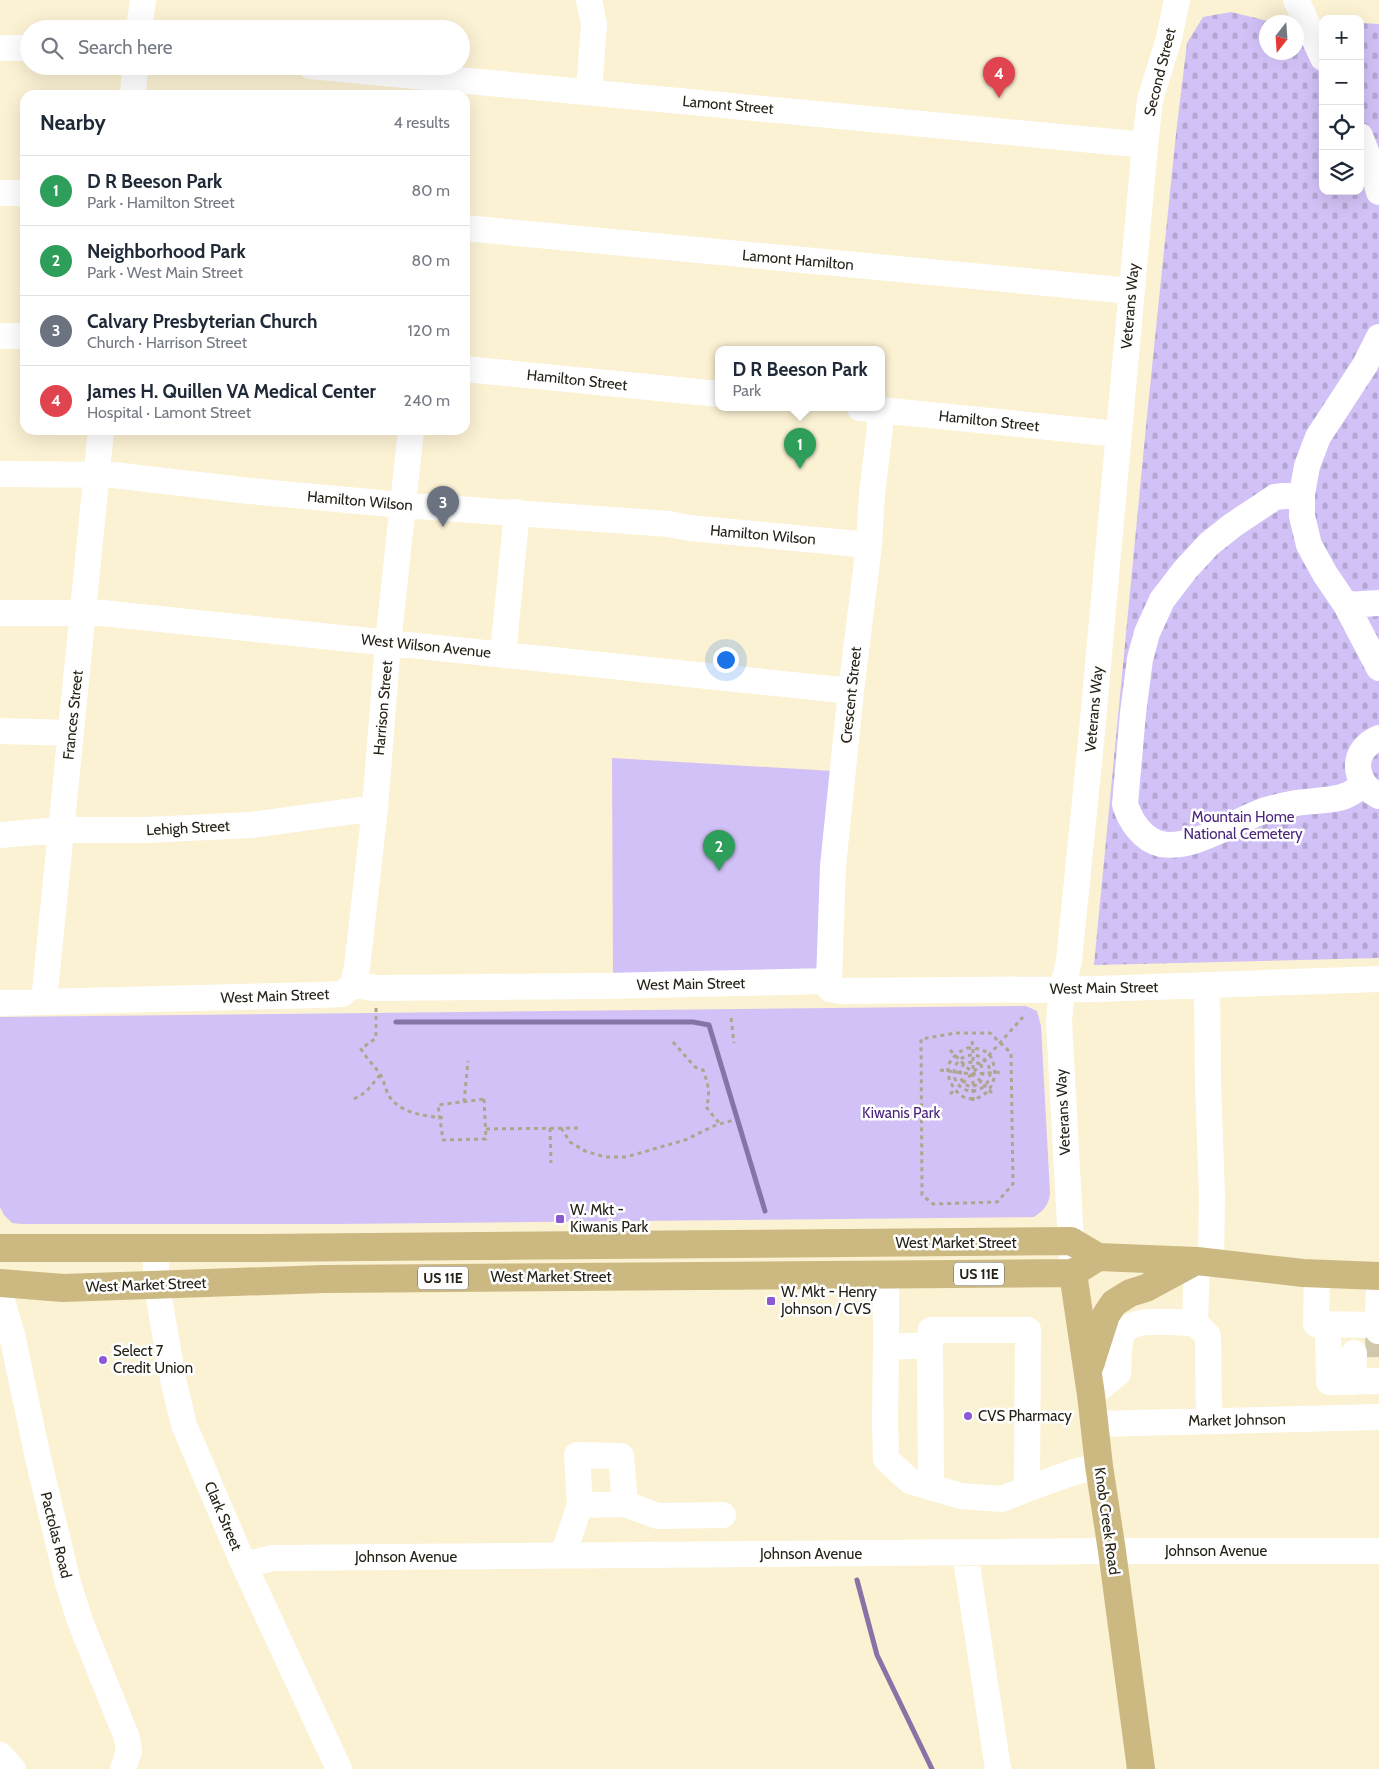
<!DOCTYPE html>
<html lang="en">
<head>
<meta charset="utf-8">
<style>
  :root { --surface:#fff; --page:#f6f6f7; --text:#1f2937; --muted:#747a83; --line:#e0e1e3; --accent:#2563eb }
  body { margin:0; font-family:Cabin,sans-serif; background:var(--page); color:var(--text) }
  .controls { position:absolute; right:15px; top:15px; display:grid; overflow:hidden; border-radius:10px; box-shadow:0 5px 20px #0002 }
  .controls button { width:45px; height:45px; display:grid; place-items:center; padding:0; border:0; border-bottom:1px solid var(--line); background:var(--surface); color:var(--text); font:25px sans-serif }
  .compass { position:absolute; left:1259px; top:15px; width:45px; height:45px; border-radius:50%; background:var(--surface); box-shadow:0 5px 20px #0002; rotate:197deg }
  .you { position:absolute; left:725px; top:659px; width:18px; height:18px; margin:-12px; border:4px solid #fff; border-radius:50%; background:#1a73e8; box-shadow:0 0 0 8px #1a73e833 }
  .badge { display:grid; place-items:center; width:32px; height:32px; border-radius:50%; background:var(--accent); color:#fff; font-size:16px; font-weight:700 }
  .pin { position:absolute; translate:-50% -41px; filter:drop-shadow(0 1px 2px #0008) }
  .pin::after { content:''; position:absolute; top:26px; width:18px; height:15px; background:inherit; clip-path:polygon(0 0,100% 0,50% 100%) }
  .popup { position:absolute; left:715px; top:346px; width:170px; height:65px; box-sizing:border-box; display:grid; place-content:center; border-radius:10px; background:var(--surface); filter:drop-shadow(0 1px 4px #0005); font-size:16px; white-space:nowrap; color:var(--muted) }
  .popup b { font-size:19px; color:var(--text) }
  .popup::after { content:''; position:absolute; left:50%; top:100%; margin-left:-10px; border:10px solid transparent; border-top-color:var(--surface) }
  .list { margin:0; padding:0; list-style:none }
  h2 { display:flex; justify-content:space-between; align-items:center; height:65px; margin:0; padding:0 20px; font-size:21px }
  h2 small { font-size:16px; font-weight:400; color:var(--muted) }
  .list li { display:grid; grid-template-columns:32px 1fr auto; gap:15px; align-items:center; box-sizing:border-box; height:70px; padding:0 20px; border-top:1px solid var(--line) }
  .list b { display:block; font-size:19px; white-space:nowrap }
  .list p { margin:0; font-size:16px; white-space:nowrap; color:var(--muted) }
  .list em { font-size:16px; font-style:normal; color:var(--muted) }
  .icon { flex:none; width:28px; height:28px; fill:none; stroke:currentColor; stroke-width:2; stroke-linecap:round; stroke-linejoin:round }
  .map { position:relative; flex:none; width:1379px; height:1769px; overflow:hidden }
  .search { position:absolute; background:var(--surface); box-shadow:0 5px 20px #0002; left:20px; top:20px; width:450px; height:55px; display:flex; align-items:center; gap:12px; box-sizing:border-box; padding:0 18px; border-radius:28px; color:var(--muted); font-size:19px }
  .panel { position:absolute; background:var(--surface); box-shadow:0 5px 20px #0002; left:20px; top:90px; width:450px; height:345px; border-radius:15px }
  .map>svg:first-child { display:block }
  .green { fill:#d2c1f6 }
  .cemetery { fill:url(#cemetery-stones); fill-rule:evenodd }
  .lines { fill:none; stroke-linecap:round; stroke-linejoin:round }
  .stream { stroke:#8674a6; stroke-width:5 }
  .minor-tunnel { stroke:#d0c7ad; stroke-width:26; stroke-dasharray:26 13; stroke-linecap:butt }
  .path { stroke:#ada58e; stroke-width:3; stroke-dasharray:4 4; stroke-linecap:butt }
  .minor { stroke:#fff; stroke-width:26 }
  .major { stroke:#cbb981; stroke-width:28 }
  .poi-dot { fill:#8b5ad3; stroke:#fefefe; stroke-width:2 }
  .labels { text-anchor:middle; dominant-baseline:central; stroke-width:5; stroke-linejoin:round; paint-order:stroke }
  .shield { fill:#fefefe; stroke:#66635c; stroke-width:1 }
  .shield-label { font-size:14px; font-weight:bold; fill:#252116 }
  .street-label { font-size:15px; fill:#252116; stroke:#fefefe }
  .park-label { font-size:15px; fill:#4b257d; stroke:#fefefe }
  .poi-label { font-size:15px; fill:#252116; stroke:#fefefe; text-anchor:start }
</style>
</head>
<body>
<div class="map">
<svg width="1379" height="1769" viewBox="0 0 1379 1769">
  <defs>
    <pattern id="cemetery-stones" width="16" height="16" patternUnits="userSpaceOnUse" patternTransform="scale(1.25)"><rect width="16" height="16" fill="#d2c1f6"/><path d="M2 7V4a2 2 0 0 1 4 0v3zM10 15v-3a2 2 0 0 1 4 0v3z" fill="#b4a6d2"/></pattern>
  </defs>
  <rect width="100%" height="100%" fill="#fbf1d3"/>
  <!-- green -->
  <path class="green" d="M612,758L833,771L817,970L613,974Z
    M1026,1006L1037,1011L1041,1026L1050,1193C1049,1205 1044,1210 1034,1217L338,1224H22L12,1223L4,1215L0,1207V1017Z"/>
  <!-- cemetery -->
  <path class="cemetery" d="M1231,12L1268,21H1323V191H1360V23L1379,24V958L1094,965L1147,416L1176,134L1187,43L1203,17ZM1266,22H1296V52H1266Z"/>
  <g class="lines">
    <!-- stream -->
    <path class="stream" d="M396,1022H693L709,1025L765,1211
      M857,1580L877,1655L932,1769"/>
    <!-- minor-tunnel -->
    <path class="minor-tunnel" d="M1378,1331L1379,1367"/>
    <!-- path -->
    <path class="path" d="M376,1008V1038L361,1049C366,1058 374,1065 380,1074C384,1080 385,1089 389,1096C401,1114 425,1116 445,1118
      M731,1018L734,1043
      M956,1033H990L1011,1053L1013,1184L997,1202L933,1204L922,1195L921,1039Z
      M972,1041L973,1048V1103
      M673,1042L695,1067L703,1070C708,1083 711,1094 706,1107L720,1124
      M967,1048C982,1048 992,1051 994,1067C999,1092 970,1112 954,1088C942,1070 948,1057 967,1048Z
      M950,1050L993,1094
      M954 1073a18 18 0 1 1 36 0a18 18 0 1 1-36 0Z
      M981,1064L983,1073L980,1084L970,1087L963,1083C956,1067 964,1058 981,1064L1023,1017
      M940,1070L972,1074L1004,1072
      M963,1083L981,1064
      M950,1094L956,1089
      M354,1099L366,1092L380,1075
      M484,1099L486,1139L443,1140L438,1105Z
      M464,1102L468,1061
      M550,1128L551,1163
      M561,1128L570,1142L585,1151L605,1157H626L685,1140L716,1125L734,1120
      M486,1129L579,1128"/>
    <!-- minor -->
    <path class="minor" d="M1296,0L1323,58
      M139,29L143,0
      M0,48H29
      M310,66L1145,145
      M589,92L594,24L589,0
      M133,95L135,66
      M1360,136L1372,167L1379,192
      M0,193H25
      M465,228L1131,291
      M0,336H25
      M1379,337L1365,365L1318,437L1307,466L1302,494V516L1309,545L1325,574L1346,605L1379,668
      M465,369L719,394
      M860,408L1118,434
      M882,410L872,494L869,545L851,691L833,866L829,981L830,989L841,991L1096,989L1379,979
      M0,474L113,475L250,491L402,505L669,524L690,528L869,545
      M1302,494L1275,497L1233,525L1209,544L1185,570L1162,600L1147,633L1140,659L1133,713L1125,804C1130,821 1143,840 1161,844C1190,850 1231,824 1258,813C1268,809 1280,806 1291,804C1307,800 1333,802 1347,795C1353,793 1358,788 1363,785
      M1346,605L1379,603
      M0,613H102L851,691
      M503,654L517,512
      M0,731L71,733
      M1379,738C1350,750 1352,783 1379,796
      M0,835L60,830H146L251,825L375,808
      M353,985L357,967L375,808L388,643L411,430
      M1207,985L1208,1083L1212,1196L1211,1263
      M44,1001L101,430
      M0,1003L318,995L342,994L353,985L375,988L602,986L829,981
      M155,1248L157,1285L162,1316L174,1384L184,1425L244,1565L339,1769
      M1072,1262L1059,1021L1062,990L1069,961L1091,742L1145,145L1150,100L1169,38L1177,0
      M1317,1274L1316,1324L1379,1325
      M886,1275V1347L930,1345L931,1330H1028L1027,1489L1074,1472L1099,1466
      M0,1293L12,1335L38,1458L68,1583L80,1621L127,1738L129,1751L123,1769
      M1195,1323L1197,1261
      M1328,1324L1329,1382L1379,1381
      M1378,1331L1379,1278
      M930,1345L931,1487
      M886,1347L885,1422L886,1459L910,1481L961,1496L1002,1499L1027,1489
      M1353,1382L1354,1353
      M1091,1395L1118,1373C1119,1361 1118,1348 1121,1337C1126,1315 1178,1323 1195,1323L1208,1336L1209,1421
      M1095,1424L1379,1417
      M580,1505L577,1455L621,1456L625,1504
      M965,1552L998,1769
      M563,1555L580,1505L625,1504L658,1516L723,1515
      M244,1565L273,1558L1112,1551H1379
      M0,1755L13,1769"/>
    <!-- major -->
    <path class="major" d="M0,1248H258L1071,1241L1098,1257L1197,1261L1303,1273L1379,1276
      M1073,1273L1091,1395L1099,1466L1112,1551L1141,1769
      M0,1283L63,1288L324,1279L1073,1273L1098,1257
      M1090,1365L1106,1315L1114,1303L1130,1293L1146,1288L1196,1261"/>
  </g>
  <!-- markers -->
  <g class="poi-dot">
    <rect x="555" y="1214" width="10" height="10" rx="2.5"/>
    <rect x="766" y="1296" width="10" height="10" rx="2.5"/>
    <circle cx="103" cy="1360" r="5"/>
    <circle cx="968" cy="1416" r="5"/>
  </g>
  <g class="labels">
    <!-- shield labels -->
    <g class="shield">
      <rect x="954" y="1262.5" width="50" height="23" rx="4"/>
      <rect x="418" y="1266.5" width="50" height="23" rx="4"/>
    </g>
    <g class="shield-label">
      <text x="979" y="1274">US 11E</text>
      <text x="443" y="1278">US 11E</text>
    </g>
    <!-- street labels -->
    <g class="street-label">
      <text transform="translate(1160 72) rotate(-76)">Second Street</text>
      <text transform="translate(728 105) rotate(5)">Lamont Street</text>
      <text transform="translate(798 260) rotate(5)">Lamont Hamilton</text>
      <text transform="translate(1130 306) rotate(-85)">Veterans Way</text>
      <text transform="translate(577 380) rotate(6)">Hamilton Street</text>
      <text transform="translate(989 421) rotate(6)">Hamilton Street</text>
      <text transform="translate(360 501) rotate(5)">Hamilton Wilson</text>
      <text transform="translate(763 535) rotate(5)">Hamilton Wilson</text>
      <text transform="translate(426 646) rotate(6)">West Wilson Avenue</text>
      <text transform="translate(851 695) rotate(-84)">Crescent Street</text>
      <text transform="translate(383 708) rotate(-85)">Harrison Street</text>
      <text transform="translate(1094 709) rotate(-85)">Veterans Way</text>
      <text transform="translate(73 715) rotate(-84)">Frances Street</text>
      <text transform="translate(188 828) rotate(-3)">Lehigh Street</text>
      <text transform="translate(691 984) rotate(-1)">West Main Street</text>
      <text transform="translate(1104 988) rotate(-1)">West Main Street</text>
      <text transform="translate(275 996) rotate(-2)">West Main Street</text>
      <text transform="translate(1063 1112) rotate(-93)">Veterans Way</text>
      <text x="956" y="1243">West Market Street</text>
      <text x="551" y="1277">West Market Street</text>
      <text transform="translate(146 1285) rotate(-2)">West Market Street</text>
      <text transform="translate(1237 1420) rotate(-1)">Market Johnson</text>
      <text transform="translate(223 1516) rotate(67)">Clark Street</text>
      <text transform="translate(1107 1521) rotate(82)">Knob Creek Road</text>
      <text transform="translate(56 1535) rotate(76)">Pactolas Road</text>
      <text x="1216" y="1551">Johnson Avenue</text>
      <text x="811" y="1554">Johnson Avenue</text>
      <text x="406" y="1557">Johnson Avenue</text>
    </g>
    <!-- park labels -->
    <g class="park-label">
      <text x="1243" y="817">Mountain Home<tspan x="1243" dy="17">National Cemetery</tspan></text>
      <text x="901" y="1113">Kiwanis Park</text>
    </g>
    <!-- poi labels -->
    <g class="poi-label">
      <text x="570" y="1210">W. Mkt -<tspan x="570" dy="17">Kiwanis Park</tspan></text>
      <text x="781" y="1292">W. Mkt - Henry<tspan x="781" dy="17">Johnson / CVS</tspan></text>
      <text x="113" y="1351">Select 7<tspan x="113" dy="17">Credit Union</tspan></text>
      <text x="978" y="1416">CVS Pharmacy</text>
    </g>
  </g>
</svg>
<div class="controls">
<button>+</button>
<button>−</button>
<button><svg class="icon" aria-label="locate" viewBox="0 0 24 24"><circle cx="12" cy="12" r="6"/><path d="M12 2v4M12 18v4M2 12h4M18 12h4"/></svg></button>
<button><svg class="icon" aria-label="layers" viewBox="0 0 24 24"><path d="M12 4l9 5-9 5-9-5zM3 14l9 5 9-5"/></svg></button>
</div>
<svg class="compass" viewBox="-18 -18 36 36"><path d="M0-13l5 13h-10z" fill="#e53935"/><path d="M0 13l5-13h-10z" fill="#747a83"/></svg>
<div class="you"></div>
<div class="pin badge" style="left:800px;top:469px;background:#2e9e5b">1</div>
<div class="popup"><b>D R Beeson Park</b>Park</div>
<div class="pin badge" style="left:719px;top:871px;background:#2e9e5b">2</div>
<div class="pin badge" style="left:443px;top:527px;background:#6b7280">3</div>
<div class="pin badge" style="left:999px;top:98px;background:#e0444e">4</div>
<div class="search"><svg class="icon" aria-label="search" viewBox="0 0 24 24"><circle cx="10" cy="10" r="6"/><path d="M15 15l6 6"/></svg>Search here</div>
<section class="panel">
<h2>Nearby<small>4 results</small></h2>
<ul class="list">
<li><span class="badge" style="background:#2e9e5b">1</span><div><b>D R Beeson Park</b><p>Park · Hamilton Street</p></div><em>80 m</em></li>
<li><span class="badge" style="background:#2e9e5b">2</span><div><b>Neighborhood Park</b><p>Park · West Main Street</p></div><em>80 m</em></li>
<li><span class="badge" style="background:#6b7280">3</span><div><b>Calvary Presbyterian Church</b><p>Church · Harrison Street</p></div><em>120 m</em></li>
<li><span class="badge" style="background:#e0444e">4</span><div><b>James H. Quillen VA Medical Center</b><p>Hospital · Lamont Street</p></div><em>240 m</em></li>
</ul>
</section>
</div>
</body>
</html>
